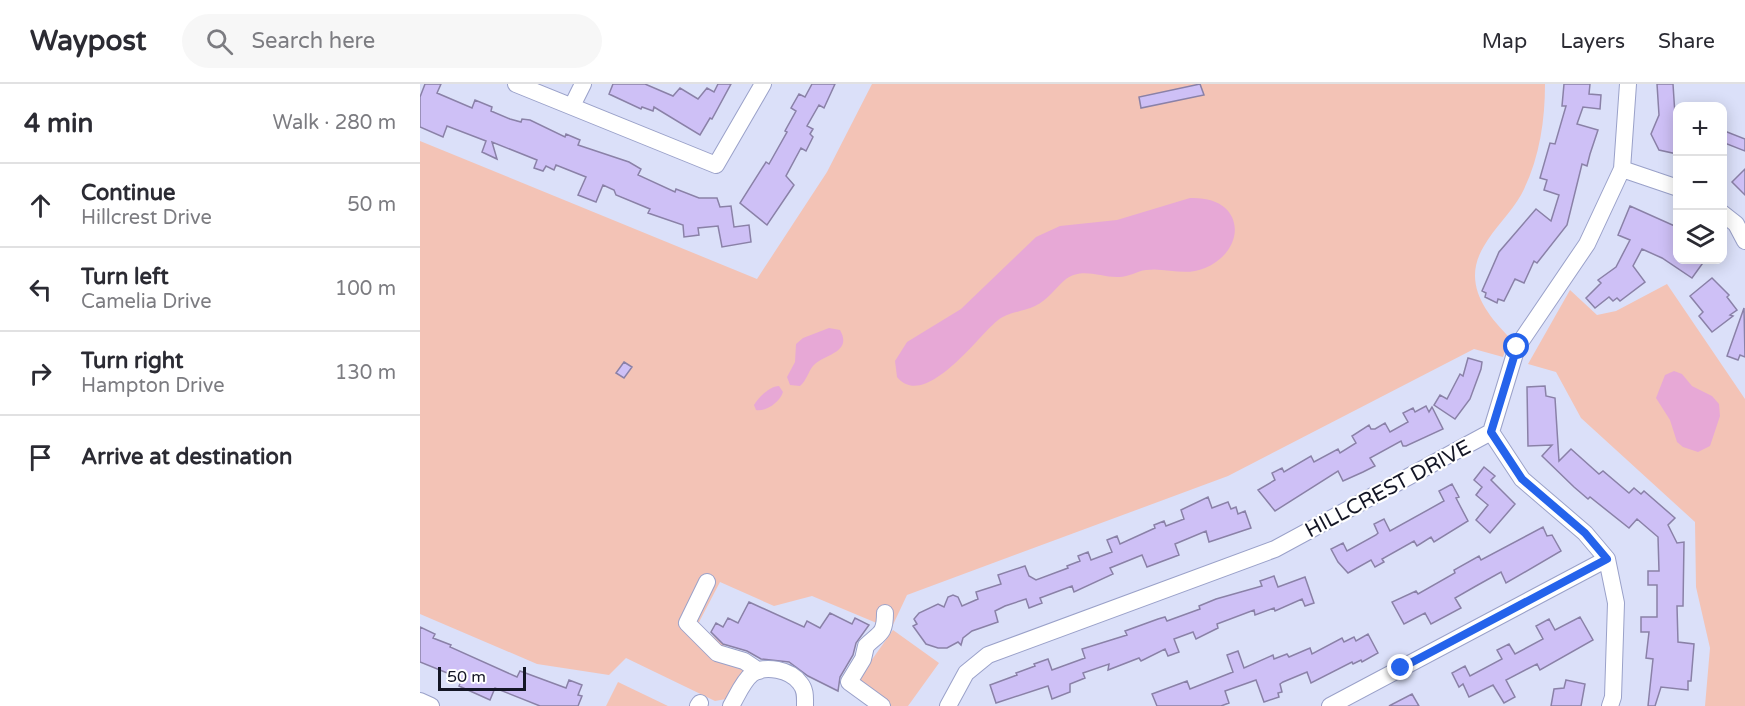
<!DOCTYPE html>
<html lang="en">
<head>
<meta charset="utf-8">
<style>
  :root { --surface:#fff; --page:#f7f7f7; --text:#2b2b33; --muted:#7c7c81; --line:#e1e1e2 }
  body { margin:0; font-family:"Varela Round",sans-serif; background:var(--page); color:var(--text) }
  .controls { position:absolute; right:18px; top:18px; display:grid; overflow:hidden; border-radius:12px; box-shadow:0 3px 15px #0003 }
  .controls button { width:54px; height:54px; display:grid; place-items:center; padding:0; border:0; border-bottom:2px solid var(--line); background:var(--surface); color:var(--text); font:30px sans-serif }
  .scale { position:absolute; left:18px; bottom:15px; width:88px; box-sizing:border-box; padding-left:6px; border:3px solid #141625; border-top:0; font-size:16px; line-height:21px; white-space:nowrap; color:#141625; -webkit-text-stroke:4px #fff; paint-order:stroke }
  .stop { position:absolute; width:18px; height:18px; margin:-14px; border:4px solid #2563eb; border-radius:50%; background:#fff }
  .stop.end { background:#2563eb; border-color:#fff; box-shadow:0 2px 6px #0008 }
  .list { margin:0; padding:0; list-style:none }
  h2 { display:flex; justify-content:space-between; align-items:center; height:78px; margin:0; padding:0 24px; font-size:26px }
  h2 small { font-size:20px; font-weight:400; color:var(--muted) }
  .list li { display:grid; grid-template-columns:39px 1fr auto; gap:18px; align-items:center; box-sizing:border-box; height:84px; padding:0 24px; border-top:2px solid var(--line) }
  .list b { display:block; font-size:22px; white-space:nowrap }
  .list p { margin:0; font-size:20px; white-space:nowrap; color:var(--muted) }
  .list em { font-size:20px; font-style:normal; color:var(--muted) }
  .icon { flex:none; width:33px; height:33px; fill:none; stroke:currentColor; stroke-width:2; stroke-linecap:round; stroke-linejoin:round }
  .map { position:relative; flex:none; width:1325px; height:622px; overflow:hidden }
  header { display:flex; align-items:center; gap:36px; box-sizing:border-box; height:84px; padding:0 30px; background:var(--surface); border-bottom:2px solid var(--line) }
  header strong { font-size:28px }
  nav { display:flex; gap:33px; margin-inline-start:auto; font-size:21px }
  .search { width:420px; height:54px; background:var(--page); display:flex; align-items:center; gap:15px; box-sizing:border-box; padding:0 21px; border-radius:33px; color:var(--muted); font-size:22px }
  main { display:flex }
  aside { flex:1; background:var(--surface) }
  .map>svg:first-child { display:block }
  .green { fill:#f3c3b6 }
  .water { fill:#e7a8d6 }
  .building { fill:#cec0f6; stroke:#8a81a7; stroke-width:1.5 }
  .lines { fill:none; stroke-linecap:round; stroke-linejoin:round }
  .minor-casing { stroke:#9aa1c9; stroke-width:18 }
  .minor { stroke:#fff; stroke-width:16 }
  .route { stroke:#2563eb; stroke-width:8 }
  .labels { text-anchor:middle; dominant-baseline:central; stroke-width:4.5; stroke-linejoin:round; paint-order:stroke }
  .street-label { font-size:21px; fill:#141625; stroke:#fff }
</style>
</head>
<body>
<header>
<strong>Waypost</strong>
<div class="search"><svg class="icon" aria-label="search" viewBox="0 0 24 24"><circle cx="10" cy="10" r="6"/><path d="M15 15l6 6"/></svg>Search here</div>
<nav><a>Map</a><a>Layers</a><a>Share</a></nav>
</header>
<main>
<aside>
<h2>4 min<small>Walk · 280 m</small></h2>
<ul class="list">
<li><svg class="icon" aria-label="ahead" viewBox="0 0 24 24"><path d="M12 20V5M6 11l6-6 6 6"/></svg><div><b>Continue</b><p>Hillcrest Drive</p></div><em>50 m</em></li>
<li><svg class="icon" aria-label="left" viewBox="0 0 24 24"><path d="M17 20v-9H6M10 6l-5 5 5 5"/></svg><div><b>Turn left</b><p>Camelia Drive</p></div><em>100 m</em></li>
<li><svg class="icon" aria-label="right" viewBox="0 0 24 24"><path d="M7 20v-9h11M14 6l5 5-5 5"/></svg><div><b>Turn right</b><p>Hampton Drive</p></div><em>130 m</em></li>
<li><svg class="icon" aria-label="arrive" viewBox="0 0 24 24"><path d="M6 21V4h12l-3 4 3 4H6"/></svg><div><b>Arrive at destination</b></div></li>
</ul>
</aside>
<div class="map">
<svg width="1325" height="622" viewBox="0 0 1325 622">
  <rect width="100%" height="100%" fill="#dbe0f9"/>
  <!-- green -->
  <path class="green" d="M452,0H1125C1125,38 1119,77 1101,111C1091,129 1074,144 1064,162C1042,198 1064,228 1090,254L1083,273L1054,265L808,392L487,511L471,545L392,512L354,522L300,498L278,540L330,582L306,615L295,617L206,574L189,591L117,580L0,530V57L337,195L407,88Z
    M1247,200L1325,315V622H1285L1290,564L1276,503L1275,438L1161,334L1136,288L1108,280L1150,206L1177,231L1196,227Z
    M473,546L519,579L488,622H469L436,598Z
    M198,598L248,622H186Z"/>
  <!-- water -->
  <path class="water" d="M770,114C827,112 827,167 785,184C764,193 746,183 726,186C717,187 709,193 699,193C681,194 663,183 646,195C635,204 628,216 615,222C602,228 588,228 577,237C558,252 505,327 477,293L475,277L487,258L541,225L616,153L640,142L697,136Z
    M409,244L420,246C433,269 404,270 393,282C388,288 387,296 380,302L370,301L367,293L375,278L376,260L383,254Z
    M1254,287L1262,290L1272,302L1292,312L1299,320L1300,332L1290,362L1278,368L1263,363L1257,358L1250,336L1236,314L1245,291Z
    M359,302L363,308C360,318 346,328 336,326L334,321C339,313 350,302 359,302Z"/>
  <!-- building -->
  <path class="building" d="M5,0H21L17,9L52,24L55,16L72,23L71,27L90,35L101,38L102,35L110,36L145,53L146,50L160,56L158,61L209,78L221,85L218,91L255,108L256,105L279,114H297L300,123L311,122L314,143L329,141L331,158L302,163L298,142L278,144L279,151L264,153L263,141L228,129L230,125L196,111L194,106L183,101L176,118L158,111L166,93L136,81L134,86L126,82L123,87L114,84L117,76L72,58L77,75L62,68L66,57L27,42L23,53L0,43V13Z
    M193,0H225L253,12L260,4L278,15L287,4L294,8L298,0H311L292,35L290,34L280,51L234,23L233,27L222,23L221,25L189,10Z
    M392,0H415L404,24L399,21L387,42L393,45L390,50L393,53L386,67L381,64L366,92L374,101L347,141L320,119L346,78L349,80L367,48L365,47L376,27L371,24L379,10L385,13Z
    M780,0L784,11L721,24L719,13Z
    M1144,0H1170L1169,10L1181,11L1180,25L1163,23L1157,40L1178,46L1170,70L1167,82L1162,80L1147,141L1117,179L1114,177L1104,199L1095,195L1084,217L1078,215L1077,219L1065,213L1066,209L1062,207L1079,168L1116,125L1131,137L1139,111L1124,106L1127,96L1120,94L1130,59L1135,60L1146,22H1142Z
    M1237,0H1253L1255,31H1257L1254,49L1257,50V70L1239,66L1231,50L1239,31Z
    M1302,46L1325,55V67L1302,58Z
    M1325,85V111L1312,98Z
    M1210,122L1257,143V176H1285L1272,194L1242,174L1222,165L1213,182L1225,198L1200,217L1197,214L1193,217L1189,213L1175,224L1166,214L1181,199L1178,196L1196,183L1210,156L1198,151Z
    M1292,194L1309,211L1307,213L1317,226L1310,231L1313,232L1292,248L1279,232L1283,228L1270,212Z
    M1324,224L1325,273L1320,271L1318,276L1307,272Z
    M1048,274L1062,278L1061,285L1050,315L1035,335L1014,321L1020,311L1027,315L1040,290L1043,292Z
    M204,278L212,283L204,294L196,289Z
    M1125,302L1126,312L1135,314L1139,377L1151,365L1179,390L1183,387L1209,409L1214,404L1221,410L1224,407L1255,434L1248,441L1257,459L1264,458L1263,522H1257L1258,558L1274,560L1271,597H1268V606L1241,603L1235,622H1228L1233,575L1226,574L1229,548H1221V533H1237V501H1228V487H1239L1238,453L1217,435L1209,444L1170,413L1168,415L1154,403L1122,372L1132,361L1108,362L1107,303Z
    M1006,322L1009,328L1012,323L1023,345L986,362H983L981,357L950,374L955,382L943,388L923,397L918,387L855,427L838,406L855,396L852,389L862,384L864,388L891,372L894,378L918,365L920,369L936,359L932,352L949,341L951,345H955L965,339L970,348L988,338L983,329L993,324L995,328Z
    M1064,383L1075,392L1071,396L1095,420L1070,449L1056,436L1068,421L1056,411L1062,403L1054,396Z
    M1032,400L1039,413L1036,414L1048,437L1014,458L1011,453L997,462L994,457L962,475L964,478L955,483L951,476L928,489L918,478L911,465L923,459L927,467L956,451L958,449L954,440L964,435L970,447L1024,417L1019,407Z
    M788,413L792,424L808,418L811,425L816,423L818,430L825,427L831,444L789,458L786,447L755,460L759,471L727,483L722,471L690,484L693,490L654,508L652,502L620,514L622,519L609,524L606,515L585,522L575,527L578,538L552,547L543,554L541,561L538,558L527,564H518L506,560L493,542L497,540L494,535L499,529L518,520L524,523L528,513L533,511L538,513L542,522L558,515L556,508L581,500L578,491L605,482L609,492L616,496L648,484L647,482L660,477L658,472L668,468L671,476L692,468L687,456L697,452L700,460L735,444L734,441L744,437L746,442L764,435L761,426Z
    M1123,443L1127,452L1132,451L1141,467L1086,499L1081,488L1056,502L1035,514L1041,524L1011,540L1005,529L984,540L972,518L996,507L998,510L1035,489L1034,486L1059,472L1061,476Z
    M854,492L858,503L885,493L894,519L885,522L882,515L855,527L854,524L835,531L834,526L797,540L798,544L776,555L773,548L754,555L759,568L748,572L745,565L721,577L719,574L688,586L689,580L663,589L665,594L650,600V608L632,615L628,602L576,619L570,601L597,591L596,589L615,582L614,580L628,575L632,586L665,574L662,565L707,551L705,547L738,535L745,533L747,537L780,525L779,522L796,515L842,502L840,497Z
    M329,518L384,543L387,537L400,544L410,529L432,540L435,534L449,541L436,559L433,571L420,593L418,607L388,592L369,578L341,575L327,567L303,560L291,548L296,539L303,543L308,534L318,539Z
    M1160,533L1173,556L1120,586L1117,580L1086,596L1095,613L1084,619L1073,601L1049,613L1043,600L1039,603L1032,589L1045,582L1050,592L1082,575L1077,566L1089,560L1095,570L1123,555L1116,542L1129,535L1135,546Z
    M0,543L15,550L13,554L31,561L30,563L97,593L100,587L146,604L149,596L162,601L158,611L162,612L158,622H120L75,604L70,616L39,602L42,595L0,578Z
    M948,550L958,569L942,578L941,576L933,580L932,578L891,599L887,588L863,598L860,600L862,608L858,609L859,613L844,618L836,596L805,607L809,619L801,622H737L732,610L767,597L770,605L813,588L807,571L818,567L824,584L853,571L854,575L867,570L869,573L890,564L892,570L922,554L924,558L934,553L936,557Z
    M1146,596L1165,600L1161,622H1131L1134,605L1144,604Z
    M992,610L999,622H969Z"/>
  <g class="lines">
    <defs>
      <path id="minor" d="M96,0L296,81L343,0
        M152,22L163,0
        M1202,85L1258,104
        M1302,129L1316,140L1325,157
        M1071,348L1102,395L1165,449L1187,475L1196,519L1193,613L1190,622
        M287,498L267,539L297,569L324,577L339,587
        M0,617L11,622
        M278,622L280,619
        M311,622C317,612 323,597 332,590C345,580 371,586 380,599C386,606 385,614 385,622
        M462,622L429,598L443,575L446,562C459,549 465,551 465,529
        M528,622L546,589L568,571L855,465L1071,348L1097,263L1167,160L1202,85L1208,0
        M910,622L1187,475"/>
    </defs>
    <!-- minor casing -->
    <use href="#minor" class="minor-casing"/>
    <!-- minor -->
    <use href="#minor" class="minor"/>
  </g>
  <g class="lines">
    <!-- route -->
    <path class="route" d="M981,584L1187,475L1165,449L1102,395L1071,348L1097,263"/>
  </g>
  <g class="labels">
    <!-- street labels -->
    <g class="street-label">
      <text transform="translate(968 405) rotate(-28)">HILLCREST DRIVE</text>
    </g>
  </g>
</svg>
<div class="controls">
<button>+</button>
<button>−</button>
<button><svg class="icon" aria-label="layers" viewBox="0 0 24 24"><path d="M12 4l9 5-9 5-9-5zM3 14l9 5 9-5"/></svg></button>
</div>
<div class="scale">50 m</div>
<div class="stop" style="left:1097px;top:263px"></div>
<div class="stop end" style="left:981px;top:584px"></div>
</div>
</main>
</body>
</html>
